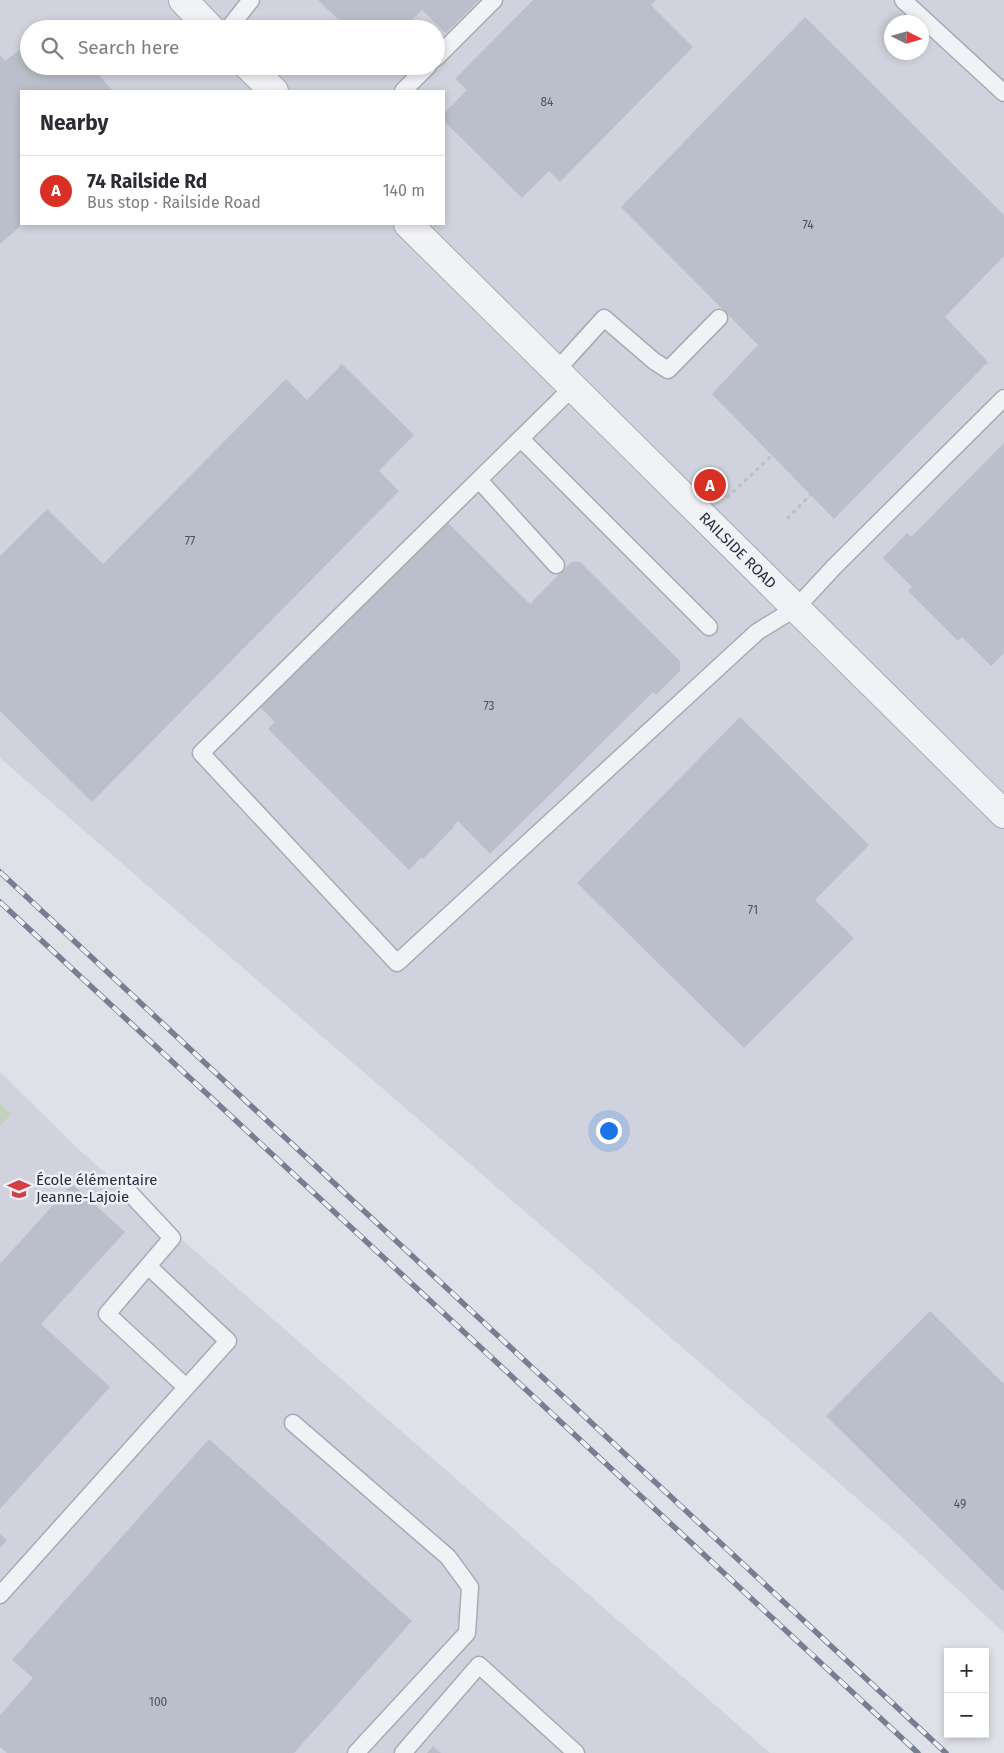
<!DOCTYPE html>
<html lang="en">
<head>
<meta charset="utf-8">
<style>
  :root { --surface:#fff; --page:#f2f2f3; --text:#2b2b33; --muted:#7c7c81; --line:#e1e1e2; --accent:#d93025 }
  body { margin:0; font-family:"Fira Sans",sans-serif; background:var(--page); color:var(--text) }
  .controls { position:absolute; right:15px; bottom:15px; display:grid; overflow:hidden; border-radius:0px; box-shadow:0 2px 8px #0003 }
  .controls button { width:45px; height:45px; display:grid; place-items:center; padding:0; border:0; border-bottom:1px solid var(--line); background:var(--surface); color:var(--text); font:25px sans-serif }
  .compass { position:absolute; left:884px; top:15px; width:45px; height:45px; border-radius:50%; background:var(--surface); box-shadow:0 2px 8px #0003; rotate:95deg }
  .you { position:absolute; left:608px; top:1130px; width:18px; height:18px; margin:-12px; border:4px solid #fff; border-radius:50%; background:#1a73e8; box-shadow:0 0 0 8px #1a73e833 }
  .badge { display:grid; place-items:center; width:32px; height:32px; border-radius:50%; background:var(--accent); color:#fff; font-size:16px; font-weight:700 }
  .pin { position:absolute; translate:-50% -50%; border:2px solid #fff; box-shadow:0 1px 5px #0006 }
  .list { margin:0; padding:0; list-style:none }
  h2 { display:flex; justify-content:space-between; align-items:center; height:65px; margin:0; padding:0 20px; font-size:21px }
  h2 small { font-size:16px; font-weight:400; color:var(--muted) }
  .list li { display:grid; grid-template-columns:32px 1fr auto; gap:15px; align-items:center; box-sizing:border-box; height:70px; padding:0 20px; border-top:1px solid var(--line) }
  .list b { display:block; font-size:19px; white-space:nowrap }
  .list p { margin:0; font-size:16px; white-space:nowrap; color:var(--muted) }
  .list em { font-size:16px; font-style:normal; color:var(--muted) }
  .icon { flex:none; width:28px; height:28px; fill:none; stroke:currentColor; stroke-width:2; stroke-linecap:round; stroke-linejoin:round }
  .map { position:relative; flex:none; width:1004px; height:1753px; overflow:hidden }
  .search { position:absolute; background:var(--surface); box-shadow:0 2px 8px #0003; left:20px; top:20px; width:425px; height:55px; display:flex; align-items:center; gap:12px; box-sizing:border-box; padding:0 18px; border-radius:28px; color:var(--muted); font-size:19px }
  .panel { position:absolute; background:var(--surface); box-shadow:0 2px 8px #0003; left:20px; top:90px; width:425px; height:135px; border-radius:0px }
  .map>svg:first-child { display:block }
  .built { fill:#d0d3dd; fill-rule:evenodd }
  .green { fill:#c2d2bf }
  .building { fill:#bbbfcb }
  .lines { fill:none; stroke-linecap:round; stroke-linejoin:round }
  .service-casing { stroke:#a7abb5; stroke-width:19 }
  .tertiary-casing { stroke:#a7abb5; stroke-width:30 }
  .path { stroke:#bcbfc6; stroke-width:3; stroke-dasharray:4 4; stroke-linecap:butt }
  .service { stroke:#f1f2f6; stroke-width:16 }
  .tertiary { stroke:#f1f2f6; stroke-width:28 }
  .rail-casing { stroke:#777e92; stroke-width:5.5 }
  .rail { stroke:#edf0f6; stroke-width:4; stroke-dasharray:11; stroke-linecap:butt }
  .labels { text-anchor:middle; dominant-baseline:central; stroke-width:5; stroke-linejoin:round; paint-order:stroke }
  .number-label { font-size:12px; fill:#4c5262 }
  .street-label { font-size:15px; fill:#272d3f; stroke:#edf0f6 }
  .poi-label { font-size:15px; fill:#272d3f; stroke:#edf0f6; text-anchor:start }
</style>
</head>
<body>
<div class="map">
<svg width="1004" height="1753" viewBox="0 0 1004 1753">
  <rect width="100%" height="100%" fill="#dee1e8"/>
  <!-- built -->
  <path class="built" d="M0,0H1004V1633L904,1539L0,758ZM892,22H922V52H892ZM29,29H436V66H29ZM21,91H444V224H21Z
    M0,1072L77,1148L770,1753H0Z"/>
  <!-- green -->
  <path class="green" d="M0,1104L11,1114L0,1126Z"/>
  <!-- building -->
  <path class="building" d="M318,0H479L446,33L422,10L403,29H348Z
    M533,0H656L651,5L693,47L560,182L549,171L522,198L444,121V113L467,90L455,79Z
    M805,17L1004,215V256L945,317L988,362L834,519L712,394L758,345L621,207Z
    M52,22L58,29H44Z
    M29,42V66H91L113,91H21V224H23L0,244V55L5,61Z
    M342,364L414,435L379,471L399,491L92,802L0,711V556L47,509L103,564L286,379L307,400Z
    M1004,443V653L991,666L962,637L958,641L908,591L912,587L883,558L907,533L911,537Z
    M444,519L530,604L571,562H580L680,661V671L656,695L653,692L490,854L458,821L453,826L454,827L423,859L422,857L409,870L268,729L275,722L260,707Z
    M740,717L869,845L815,900L854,938L744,1048L577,883Z
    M72,1184L125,1232L41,1324L110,1387L0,1509V1264Z
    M930,1311L1004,1384V1592L826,1416Z
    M209,1439L412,1621L294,1753H7L0,1747V1715L33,1678L12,1660Z
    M0,1534L7,1540L0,1548Z
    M433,1746L441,1753H427Z"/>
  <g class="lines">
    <defs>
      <path id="service" d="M903,0L1004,93
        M228,29L251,0
        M436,58L494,0
        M403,91L428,66
        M556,371L604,318L654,361L668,370L719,318
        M573,387L201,753L397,963L757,632L796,608L834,567L1004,398
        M521,439L709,627
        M479,480L556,565
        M128,1191L172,1238L148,1266
        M293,1423L448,1557L470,1587L467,1633L356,1753
        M0,1595L228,1341L148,1266L107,1314L186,1387
        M403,1753L479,1665L576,1753"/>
      <g id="tertiary">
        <path d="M183,0L211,29"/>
        <path d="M248,66L274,91"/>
        <path id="s1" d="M408,224L1004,814"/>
      </g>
    </defs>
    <!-- service casing -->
    <use href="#service" class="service-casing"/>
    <!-- tertiary casing -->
    <use href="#tertiary" class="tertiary-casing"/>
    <!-- path -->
    <path class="path" d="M727,498L772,455
      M787,519L811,494"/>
    <!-- service -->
    <use href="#service" class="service"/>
    <!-- tertiary -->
    <use href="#tertiary" class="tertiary"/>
    <defs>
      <path id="rail" d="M0,872L946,1753
        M0,902L918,1753"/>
    </defs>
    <!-- rail casing -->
    <use href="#rail" class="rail-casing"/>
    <!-- rail -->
    <use href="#rail" class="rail"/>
  </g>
  <!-- icons -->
  <defs>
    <symbol id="school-bare" viewBox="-9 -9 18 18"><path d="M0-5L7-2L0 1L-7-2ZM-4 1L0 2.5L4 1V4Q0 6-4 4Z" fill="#d23e44" stroke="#edf0f6" stroke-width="2.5" paint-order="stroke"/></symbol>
  </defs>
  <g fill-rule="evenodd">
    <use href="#school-bare" x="3" y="1173" width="32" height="32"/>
  </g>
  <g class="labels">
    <!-- number labels -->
    <g class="number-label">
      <text x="547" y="102">84</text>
      <text x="808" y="225">74</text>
      <text x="190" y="541">77</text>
      <text x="489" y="706">73</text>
      <text x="753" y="910">71</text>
      <text x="960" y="1504">49</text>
      <text x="158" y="1702">100</text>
    </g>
    <!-- street labels -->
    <g class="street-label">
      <text stroke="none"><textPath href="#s1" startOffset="464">RAILSIDE ROAD</textPath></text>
    </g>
    <!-- poi labels -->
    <g class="poi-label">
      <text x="36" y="1180">École élémentaire<tspan x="36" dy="17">Jeanne-Lajoie</tspan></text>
    </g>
  </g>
</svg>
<div class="controls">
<button>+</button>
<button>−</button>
</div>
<svg class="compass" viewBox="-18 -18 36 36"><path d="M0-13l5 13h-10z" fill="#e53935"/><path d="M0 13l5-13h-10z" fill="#7c7c81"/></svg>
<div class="you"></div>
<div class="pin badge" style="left:710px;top:485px">A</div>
<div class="search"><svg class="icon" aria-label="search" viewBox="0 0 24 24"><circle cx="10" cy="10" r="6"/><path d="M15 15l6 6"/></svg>Search here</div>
<section class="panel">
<h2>Nearby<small></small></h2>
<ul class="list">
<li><span class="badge">A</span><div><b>74 Railside Rd</b><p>Bus stop · Railside Road</p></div><em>140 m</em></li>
</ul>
</section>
</div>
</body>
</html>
